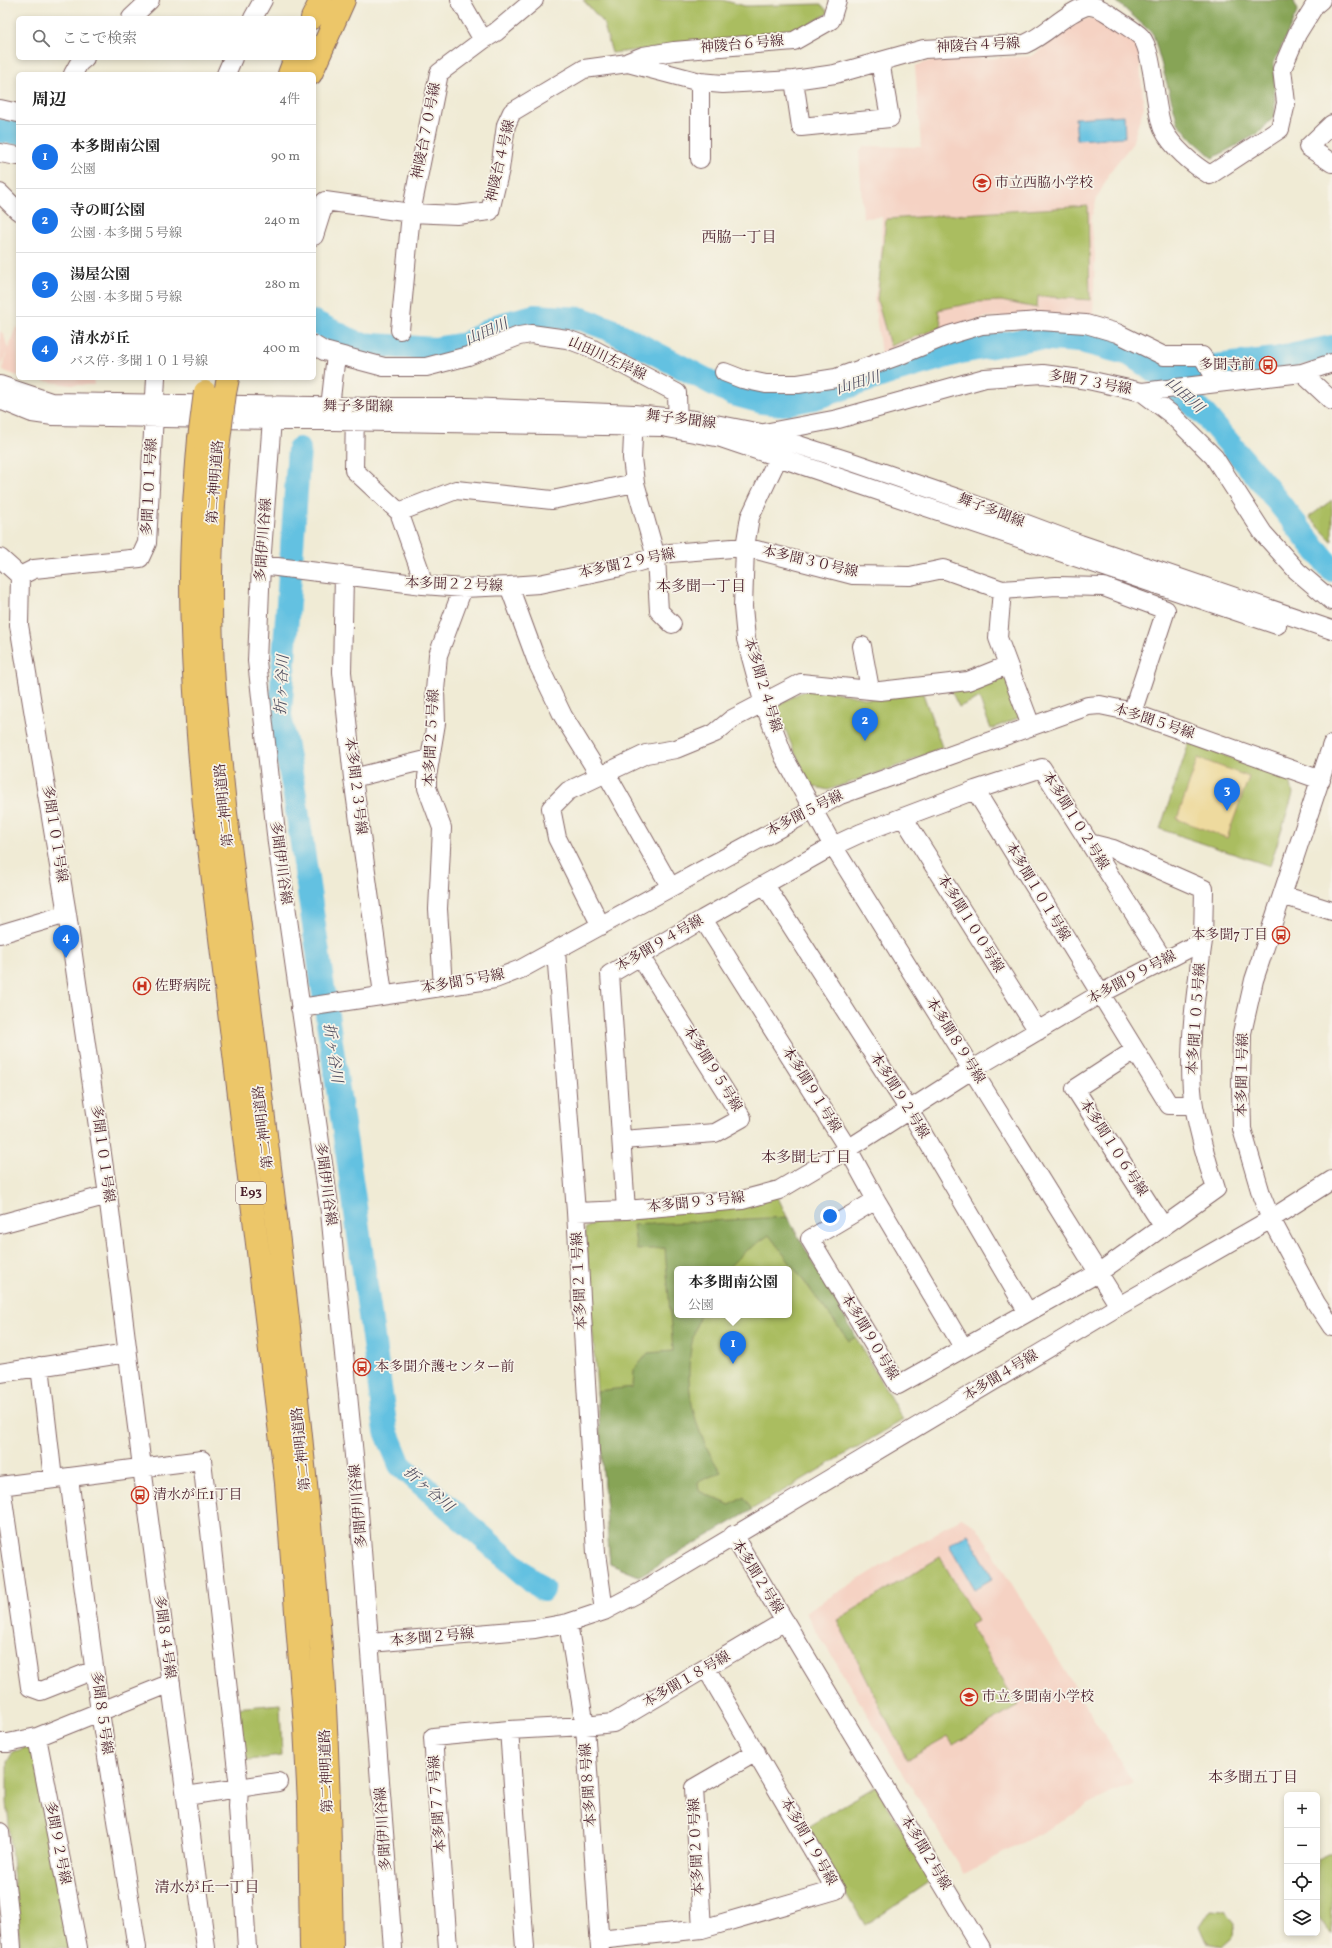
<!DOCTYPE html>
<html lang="ja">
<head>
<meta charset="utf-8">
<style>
  :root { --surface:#fff; --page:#f6f6f6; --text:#222; --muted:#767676; --line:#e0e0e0; --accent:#1a73e8 }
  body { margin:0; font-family:Vollkorn,"Noto Serif JP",serif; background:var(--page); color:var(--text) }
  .controls { position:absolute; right:12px; bottom:12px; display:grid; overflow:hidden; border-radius:6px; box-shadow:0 2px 6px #0003 }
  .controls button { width:36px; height:36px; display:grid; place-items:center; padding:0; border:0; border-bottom:1px solid var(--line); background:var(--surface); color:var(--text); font:20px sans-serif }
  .you { position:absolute; left:830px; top:1216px; width:14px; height:14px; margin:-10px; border:3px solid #fff; border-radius:50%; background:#1a73e8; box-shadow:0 0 0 6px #1a73e833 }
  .badge { display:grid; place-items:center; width:26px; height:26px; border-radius:50%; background:var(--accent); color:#fff; font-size:13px; font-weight:700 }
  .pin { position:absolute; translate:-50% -33px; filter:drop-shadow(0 1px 2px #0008) }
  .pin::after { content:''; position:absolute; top:21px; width:14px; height:12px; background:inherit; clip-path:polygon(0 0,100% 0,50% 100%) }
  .popup { position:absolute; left:674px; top:1266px; width:118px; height:52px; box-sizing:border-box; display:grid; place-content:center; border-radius:6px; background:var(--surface); filter:drop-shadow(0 1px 3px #0005); font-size:13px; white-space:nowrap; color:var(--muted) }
  .popup b { font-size:15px; color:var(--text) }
  .popup::after { content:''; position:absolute; left:50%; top:100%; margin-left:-8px; border:8px solid transparent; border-top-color:var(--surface) }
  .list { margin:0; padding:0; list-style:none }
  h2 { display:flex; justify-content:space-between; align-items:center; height:52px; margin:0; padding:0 16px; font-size:17px }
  h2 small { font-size:13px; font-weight:400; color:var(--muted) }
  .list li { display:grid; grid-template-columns:26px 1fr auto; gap:12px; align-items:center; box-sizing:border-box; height:64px; padding:0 16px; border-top:1px solid var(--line) }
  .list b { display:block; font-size:15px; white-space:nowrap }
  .list p { margin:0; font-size:13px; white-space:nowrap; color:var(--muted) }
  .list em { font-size:13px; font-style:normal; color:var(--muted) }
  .icon { flex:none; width:22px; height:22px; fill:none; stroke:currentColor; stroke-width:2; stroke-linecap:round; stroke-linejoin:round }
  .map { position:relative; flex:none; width:1332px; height:1948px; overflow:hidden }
  .search { position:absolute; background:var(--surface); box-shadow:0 2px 6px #0003; left:16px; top:16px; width:300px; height:44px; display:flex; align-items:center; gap:10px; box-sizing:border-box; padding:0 14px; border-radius:6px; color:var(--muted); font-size:15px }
  .panel { position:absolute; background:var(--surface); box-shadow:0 2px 6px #0003; left:16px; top:72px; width:300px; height:308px; border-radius:6px }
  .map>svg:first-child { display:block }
  .built { fill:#f5d2c3 }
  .green { fill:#aabd61; stroke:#7a6e46; fill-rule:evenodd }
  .forest { fill:#87a457; stroke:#686241 }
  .sand { fill:#eeda9e; stroke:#9c7c64 }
  .water { fill:#63c1e1; stroke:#567086 }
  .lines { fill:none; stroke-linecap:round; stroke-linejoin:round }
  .river { stroke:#63c1e1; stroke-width:24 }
  .minor-casing { stroke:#846666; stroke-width:20 }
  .highway-casing { stroke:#846666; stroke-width:24 }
  .minor { stroke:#fff; stroke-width:18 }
  .highway { stroke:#ecc669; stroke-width:22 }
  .highway-bridge-casing { stroke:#846666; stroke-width:24; stroke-linecap:butt }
  .highway-bridge { stroke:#ecc669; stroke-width:22 }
  .labels { text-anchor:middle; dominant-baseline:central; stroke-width:3.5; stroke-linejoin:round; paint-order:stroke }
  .shield { fill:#f7f3e8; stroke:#7e5f64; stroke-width:1 }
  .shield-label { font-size:13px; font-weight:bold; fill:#4a1f2b }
  .street-label { font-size:14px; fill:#4a1f2b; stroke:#f7f3e8 }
  .poi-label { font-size:14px; fill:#4a1f2b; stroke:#f7f3e8; text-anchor:start }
  .neighbourhood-label { font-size:15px; fill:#4a1f2b; stroke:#f7f3e8 }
  .water-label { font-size:15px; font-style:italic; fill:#525062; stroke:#f7f3e8 }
</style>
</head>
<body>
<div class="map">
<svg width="1332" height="1948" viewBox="0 0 1332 1948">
  <rect width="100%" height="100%" fill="#f7f3e8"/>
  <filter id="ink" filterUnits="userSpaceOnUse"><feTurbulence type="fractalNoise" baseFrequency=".025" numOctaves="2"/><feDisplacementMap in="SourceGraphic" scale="8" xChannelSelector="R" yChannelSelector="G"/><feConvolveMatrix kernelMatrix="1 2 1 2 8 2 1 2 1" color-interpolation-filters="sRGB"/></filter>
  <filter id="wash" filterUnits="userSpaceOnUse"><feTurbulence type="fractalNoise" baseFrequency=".012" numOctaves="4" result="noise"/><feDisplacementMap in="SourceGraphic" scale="16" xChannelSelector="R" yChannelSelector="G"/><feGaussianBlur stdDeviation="0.9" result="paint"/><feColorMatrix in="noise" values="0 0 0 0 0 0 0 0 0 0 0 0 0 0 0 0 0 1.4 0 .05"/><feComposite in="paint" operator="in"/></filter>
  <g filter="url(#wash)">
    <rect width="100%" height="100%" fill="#f0ebd5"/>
    <!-- built -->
    <path class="built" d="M1100,18L1138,44L1144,107L1132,144L1112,169L1097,198L1091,219L1095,255L1093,316L1089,318L987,317L910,340L881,355L874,299L880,273L882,217L863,218L859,152L864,146L921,147L915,66L929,61L1032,56L1075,24L1086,19Z
      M16,327H18V376L2,370L7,352L0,367V331L4,335L8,349Z
      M25,378H93L94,385H71Z
      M961,1518L977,1527L1133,1782L1089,1803L1074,1815L964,1874L805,1612Z"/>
    <!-- green -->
    <path class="green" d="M583,0H722L745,6L821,4L829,13L793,33L612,53L603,22Z
      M1088,206L1090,300L1038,296L1037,308L1001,301L977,302L938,310L942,327L890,346L877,300L886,219Z
      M1332,500V541L1309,517Z
      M1003,670L1021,717L991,729L979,698L959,707L948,685Z
      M810,687L869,699L922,691L942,747L906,763L828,790L811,786L794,751L776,706Z
      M1189,743L1290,779L1293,794L1270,866L1160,829Z
      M777,1195L787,1217L903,1420L639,1576L610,1564L585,1229L596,1221L755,1204ZM677,1269H789V1315H677Z
      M940,1557L977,1621L970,1625L1018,1706L953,1745L948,1737L907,1760L837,1620Z
      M280,1704L282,1756L240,1761L235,1708Z
      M33,1745L73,1948H20L7,1802V1762L13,1752Z
      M876,1786L931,1881L865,1926L807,1827Z
      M1332,1852V1935L1317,1913V1859Z
      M1211,1910L1224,1911L1234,1923L1233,1937L1223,1946L1207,1943L1200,1927Z"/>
    <!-- forest -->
    <path class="forest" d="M1115,0H1293L1298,10L1274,63L1275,115L1259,133L1213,158L1193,140L1178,123L1153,34Z
      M787,1217L856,1337L849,1341L769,1235L742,1254L727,1269H677V1315H700C679,1369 689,1425 721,1472L698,1482L699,1491L730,1505L744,1497L752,1510L639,1576L610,1564L597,1391L633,1387L634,1370L648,1353L673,1351L665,1248L637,1250L633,1225Z"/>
    <!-- sand -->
    <path class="sand" d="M1198,758L1249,777L1227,838L1177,819Z"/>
    <!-- water -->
    <path class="water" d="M1124,115L1125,137L1077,140L1075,118Z
      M968,1534L993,1578L975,1589L949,1545Z"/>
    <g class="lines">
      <!-- river -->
      <path class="river" d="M0,131L18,133
        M314,322L359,344L434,349L465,344L499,325L534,316L582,319L609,329L733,394L762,402L784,404L814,398L892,372L961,352L1033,338L1080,341L1129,354L1158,373L1205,415L1263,483L1332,570
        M1158,373L1275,359L1332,347
        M299,449L280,715L295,796L354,1199L386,1431L400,1465L543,1590"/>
    </g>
  </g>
  <g filter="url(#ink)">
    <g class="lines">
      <defs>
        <path id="minor" d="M460,0L483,40
          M131,18L150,0
          M253,18L263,0
          M628,62L643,56L674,51L794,41L831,20L837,0
          M73,74L79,63L85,58
          M226,74L233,58
          M794,80L801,127L890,118L880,61
          M0,109L18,113
          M1332,124L1308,147L1332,163
          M0,153L18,156
          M700,159V82
          M0,193L18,211
          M314,236L325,201L411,213L457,215L490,211L500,169L506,125L512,112L584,69L628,63L700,82L723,84L794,80L835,74L924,49L1025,44C1046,35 1064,14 1084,7C1094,3 1104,11 1112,16C1121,23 1133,29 1141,37C1154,51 1154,108 1163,129C1172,147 1193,165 1210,175L1280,129L1286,103L1282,69L1297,34L1315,5L1321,0
          M400,330L411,213L439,73L483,40L496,32L534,0
          M314,345L324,351L384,367H426L468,356L519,336L531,334L567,339L591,348L677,393L678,429
          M724,372L742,379L766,384H798L836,378L903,354L949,335L982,325L1040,321L1086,324L1117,333L1164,356H1202L1218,382
          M1302,373L1332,401
          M156,378L147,543L140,558L34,569L20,576L19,625L67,914L108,1195L142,1467L206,1948
          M0,385L51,402L375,407H468L634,414L695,420L761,433L855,463L960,499L1080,544L1332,630
          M1142,392L1302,373L1332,363
          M0,400L32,413L53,416L662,427L721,438L1277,625
          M273,406L261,565L257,661L277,843L330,1212L357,1486L393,1948
          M330,407L336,355
          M355,410L354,470L399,512L419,568L423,585
          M634,415L632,458L635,483L656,557L659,611L672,624
          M764,433L838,419L985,378L1043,374L1088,380L1142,392L1171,414L1214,457L1263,533L1297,571L1332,601
          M783,447L750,517L745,547L743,607L746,639L763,701L784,757L833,846L1119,1306
          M399,512L456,490L552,500L635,483
          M0,558L20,576
          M261,565L423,585L463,588L509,586L537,662L563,716L600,776
          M344,576L342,672L353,778L383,994
          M509,586L539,584L621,567L670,553L745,547L853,575L910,576L943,569L1002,590L1056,586L1104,587L1166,610L1132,713
          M1002,590L998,638L1031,726
          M862,646L870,689
          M1332,744L1254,980L1242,1033L1241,1085L1242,1129L1262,1197L1271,1219L1316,1303L1332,1327
          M606,773L670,886
          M353,778L430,759
          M975,790L1169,1105H1194
          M903,817L1038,1031
          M765,885L909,1110L1027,1311
          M1282,895L1332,911
          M703,919L848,1149L876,1200L963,1347
          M601,926L557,838L551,808L568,791L646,754L676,749L715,733L732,719L801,683L880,691L968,681L1008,665
          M0,934L67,914
          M556,951L576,1212L596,1553L604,1611
          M443,987L438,909L442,828L427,788V777L436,723L435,691L438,655L463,588
          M300,1008L495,979L521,969L840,795L1088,706L1100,705L1124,710L1321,780
          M1135,1050L1075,1089L1163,1226
          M622,1140L715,1133L742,1118L640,956
          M876,1200L810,1239L898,1385L1098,1273L1216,1189C1207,1162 1199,1134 1194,1106C1186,1058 1196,989 1203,941
          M626,1210L610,974L703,919L833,846L861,833L975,790L1042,768L1164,961
          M576,1212L626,1210L742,1200L779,1190L848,1149L973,1069L1100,994L1203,941L1204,889L1113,849L1089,843
          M0,1224L108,1195
          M40,1366L53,1479
          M0,1373L127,1353
          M69,1478L100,1712L137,1948
          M0,1486L202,1460L239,1788L238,1806L247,1948
          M1,1486L30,1687L41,1691L94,1670
          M733,1535L981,1948
          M568,1623L585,1726L600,1948
          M370,1643L535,1629L568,1623L604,1611L642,1591L1119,1306L1271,1219L1332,1180
          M509,1730L585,1726L613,1723L785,1621
          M37,1737L78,1948
          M0,1743H8L37,1737L171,1683
          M186,1796L278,1782
          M0,1832L10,1921L12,1948
          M702,1929L694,1788L756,1752
          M599,1940L702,1929L836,1890L706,1668
          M448,1948L433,1737L509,1730L525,1948"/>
        <path id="highway" d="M312,18L321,0
          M289,74L295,58
          M311,74L344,0
          M225,393L228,378
          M199,439C195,486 191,532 191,579C191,655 197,730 204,806L286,1483L305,1727L309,1803L311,1948
          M219,440C215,487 211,533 211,580C210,655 217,730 225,805C259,1085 298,1366 321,1648C329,1748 330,1848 332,1948"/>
      </defs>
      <!-- minor casing -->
      <use href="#minor" class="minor-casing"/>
      <!-- highway casing -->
      <use href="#highway" class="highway-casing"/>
      <!-- minor -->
      <use href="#minor" class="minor"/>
      <!-- highway -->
      <use href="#highway" class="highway"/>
      <defs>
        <path id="highway-bridge" d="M199,439L205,392
          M219,440L225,393"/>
      </defs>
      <!-- highway-bridge casing -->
      <use href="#highway-bridge" class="highway-bridge-casing"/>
      <!-- highway-bridge -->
      <use href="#highway-bridge" class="highway-bridge"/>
    </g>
  </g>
  <!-- icons -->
  <defs>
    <symbol id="school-ring" viewBox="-11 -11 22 22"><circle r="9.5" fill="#f7f3e8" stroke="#c8321e" stroke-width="1.5"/><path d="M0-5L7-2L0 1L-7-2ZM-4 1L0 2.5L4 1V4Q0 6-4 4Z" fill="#c8321e"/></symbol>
    <symbol id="bus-ring" viewBox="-11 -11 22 22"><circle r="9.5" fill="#f7f3e8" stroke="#c8321e" stroke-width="1.5"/><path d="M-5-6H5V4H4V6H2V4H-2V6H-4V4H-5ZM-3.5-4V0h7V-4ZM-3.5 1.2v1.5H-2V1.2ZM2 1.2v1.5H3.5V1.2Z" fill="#c8321e"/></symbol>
    <symbol id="hospital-ring" viewBox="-11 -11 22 22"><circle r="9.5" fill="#f7f3e8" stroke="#c8321e" stroke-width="1.5"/><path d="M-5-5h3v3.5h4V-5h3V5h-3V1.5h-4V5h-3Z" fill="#c8321e"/></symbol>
  </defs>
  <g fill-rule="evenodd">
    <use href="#school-ring" x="972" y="173" width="20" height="20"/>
    <use href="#bus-ring" x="1258" y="355" width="20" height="20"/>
    <use href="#bus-ring" x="1271" y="925" width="20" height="20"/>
    <use href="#hospital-ring" x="132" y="976" width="20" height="20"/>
    <use href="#bus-ring" x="352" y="1357" width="20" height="20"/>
    <use href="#bus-ring" x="130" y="1485" width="20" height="20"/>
    <use href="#school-ring" x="959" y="1687" width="20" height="20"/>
  </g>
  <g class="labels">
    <!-- shield labels -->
    <rect class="shield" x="236" y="1182" width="30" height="22" rx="3"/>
    <g class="shield-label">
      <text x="251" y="1193">E93</text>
    </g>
    <!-- street labels -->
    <g class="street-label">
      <text transform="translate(742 45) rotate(-5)">神陵台６号線</text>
      <text transform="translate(978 46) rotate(-3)">神陵台４号線</text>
      <text transform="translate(427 131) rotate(-79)">神陵台７０号線</text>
      <text transform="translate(501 161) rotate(-77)">神陵台４号線</text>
      <text transform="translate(607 359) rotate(25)">山田川左岸線</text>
      <text transform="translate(1090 383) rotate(10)">多聞７３号線</text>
      <text transform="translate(358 407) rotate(1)">舞子多聞線</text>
      <text transform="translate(681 420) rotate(7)">舞子多聞線</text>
      <text transform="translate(216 482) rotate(-86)">第二神明道路</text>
      <text transform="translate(150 487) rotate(-87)">多聞１０１号線</text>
      <text transform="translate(991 511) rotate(21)">舞子多聞線</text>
      <text transform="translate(264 540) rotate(-86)">多聞伊川谷線</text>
      <text transform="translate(810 562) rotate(13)">本多聞３０号線</text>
      <text transform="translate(627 564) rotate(-12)">本多聞２９号線</text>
      <text transform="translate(454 585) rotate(2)">本多聞２２号線</text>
      <text transform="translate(762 685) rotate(73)">本多聞２４号線</text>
      <text transform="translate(1154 722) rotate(18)">本多聞５号線</text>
      <text transform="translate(432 738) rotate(-87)">本多聞２５号線</text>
      <text transform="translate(355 786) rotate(83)">本多聞２３号線</text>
      <text transform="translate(225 805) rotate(-96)">第二神明道路</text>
      <text transform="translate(805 814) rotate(-27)">本多聞５号線</text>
      <text transform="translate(1075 821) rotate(58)">本多聞１０２号線</text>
      <text transform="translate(54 834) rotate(81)">多聞１０１号線</text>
      <text transform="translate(280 863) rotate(82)">多聞伊川谷線</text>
      <text transform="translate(1037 892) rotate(59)">本多聞１０１号線</text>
      <text transform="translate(970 924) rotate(58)">本多聞１００号線</text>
      <text transform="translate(660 944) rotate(-30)">本多聞９４号線</text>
      <text transform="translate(1132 978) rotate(-28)">本多聞９９号線</text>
      <text transform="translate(463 982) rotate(-10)">本多聞５号線</text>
      <text transform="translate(1197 1019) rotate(-86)">本多聞１０５号線</text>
      <text transform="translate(955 1041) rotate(58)">本多聞８９号線</text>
      <text transform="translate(712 1069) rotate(58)">本多聞９５号線</text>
      <text transform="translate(1243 1075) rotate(-89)">本多聞１号線</text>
      <text transform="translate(811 1090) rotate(58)">本多聞９１号線</text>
      <text transform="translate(899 1096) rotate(58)">本多聞９２号線</text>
      <text transform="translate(264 1127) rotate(-97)">第二神明道路</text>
      <text transform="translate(1113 1148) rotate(57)">本多聞１０６号線</text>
      <text transform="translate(102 1154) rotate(82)">多聞１０１号線</text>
      <text transform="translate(325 1184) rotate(82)">多聞伊川谷線</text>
      <text transform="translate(696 1203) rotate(-6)">本多聞９３号線</text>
      <text transform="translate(580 1281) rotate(-93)">本多聞２１号線</text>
      <text transform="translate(869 1337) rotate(59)">本多聞９０号線</text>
      <text transform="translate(1001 1376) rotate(-31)">本多聞４号線</text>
      <text transform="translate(302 1449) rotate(-96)">第二神明道路</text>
      <text transform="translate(359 1506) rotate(-95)">多聞伊川谷線</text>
      <text transform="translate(757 1577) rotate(58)">本多聞２号線</text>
      <text transform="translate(164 1637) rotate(82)">多聞８４号線</text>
      <text transform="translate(432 1638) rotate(-5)">本多聞２号線</text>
      <text transform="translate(687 1680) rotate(-30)">本多聞１８号線</text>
      <text transform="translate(101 1713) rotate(82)">多聞８５号線</text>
      <text transform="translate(327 1771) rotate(-92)">第二神明道路</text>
      <text transform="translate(589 1785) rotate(-94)">本多聞８号線</text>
      <text transform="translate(438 1804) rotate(-94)">本多聞７７号線</text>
      <text transform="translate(384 1829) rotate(-94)">多聞伊川谷線</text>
      <text transform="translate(808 1842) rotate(60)">本多聞１９号線</text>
      <text transform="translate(57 1843) rotate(79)">多聞９２号線</text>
      <text transform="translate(697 1847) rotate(-93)">本多聞２０号線</text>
      <text transform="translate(925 1853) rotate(59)">本多聞２号線</text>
    </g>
    <!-- poi labels -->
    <g class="poi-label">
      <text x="995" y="183">市立西脇小学校</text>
      <text x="1255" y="365" text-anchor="end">多聞寺前</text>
      <text x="1268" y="935" text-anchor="end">本多聞7丁目</text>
      <text x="155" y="986">佐野病院</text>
      <text x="375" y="1367">本多聞介護センター前</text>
      <text x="153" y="1495">清水が丘1丁目</text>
      <text x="982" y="1697">市立多聞南小学校</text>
    </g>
    <!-- neighbourhood labels -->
    <g class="neighbourhood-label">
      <text x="739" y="238">西脇一丁目</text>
      <text x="701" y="587">本多聞一丁目</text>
      <text x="806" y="1158">本多聞七丁目</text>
      <text x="1253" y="1778">本多聞五丁目</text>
      <text x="207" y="1888">清水が丘一丁目</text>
    </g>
    <!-- water labels -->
    <g class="water-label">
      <text transform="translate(487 333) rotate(-24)">山田川</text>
      <text transform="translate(858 384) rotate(-17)">山田川</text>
      <text transform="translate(1184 396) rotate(42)">山田川</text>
      <text transform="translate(283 685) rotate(-87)">折ヶ谷川</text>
      <text transform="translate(332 1053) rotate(82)">折ヶ谷川</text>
      <text transform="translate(428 1490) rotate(41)">折ヶ谷川</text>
    </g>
  </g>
</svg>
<div class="controls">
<button>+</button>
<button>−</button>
<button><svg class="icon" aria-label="locate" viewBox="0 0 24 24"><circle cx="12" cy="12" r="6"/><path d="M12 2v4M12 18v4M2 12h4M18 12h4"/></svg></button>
<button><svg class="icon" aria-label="layers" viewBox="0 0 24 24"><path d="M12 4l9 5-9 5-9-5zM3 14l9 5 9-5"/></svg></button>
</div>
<div class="you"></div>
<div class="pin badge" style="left:733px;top:1364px">1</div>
<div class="popup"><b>本多聞南公園</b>公園</div>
<div class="pin badge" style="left:865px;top:741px">2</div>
<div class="pin badge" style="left:1227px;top:811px">3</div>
<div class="pin badge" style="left:66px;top:958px">4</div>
<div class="search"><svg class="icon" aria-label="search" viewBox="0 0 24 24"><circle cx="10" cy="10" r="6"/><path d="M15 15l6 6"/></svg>ここで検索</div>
<section class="panel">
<h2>周辺<small>4件</small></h2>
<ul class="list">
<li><span class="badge">1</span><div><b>本多聞南公園</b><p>公園</p></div><em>90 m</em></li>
<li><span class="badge">2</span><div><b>寺の町公園</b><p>公園 · 本多聞５号線</p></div><em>240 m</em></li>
<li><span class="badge">3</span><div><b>湯屋公園</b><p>公園 · 本多聞５号線</p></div><em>280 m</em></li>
<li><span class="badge">4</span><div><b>清水が丘</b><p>バス停 · 多聞１０１号線</p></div><em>400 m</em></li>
</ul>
</section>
</div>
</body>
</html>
